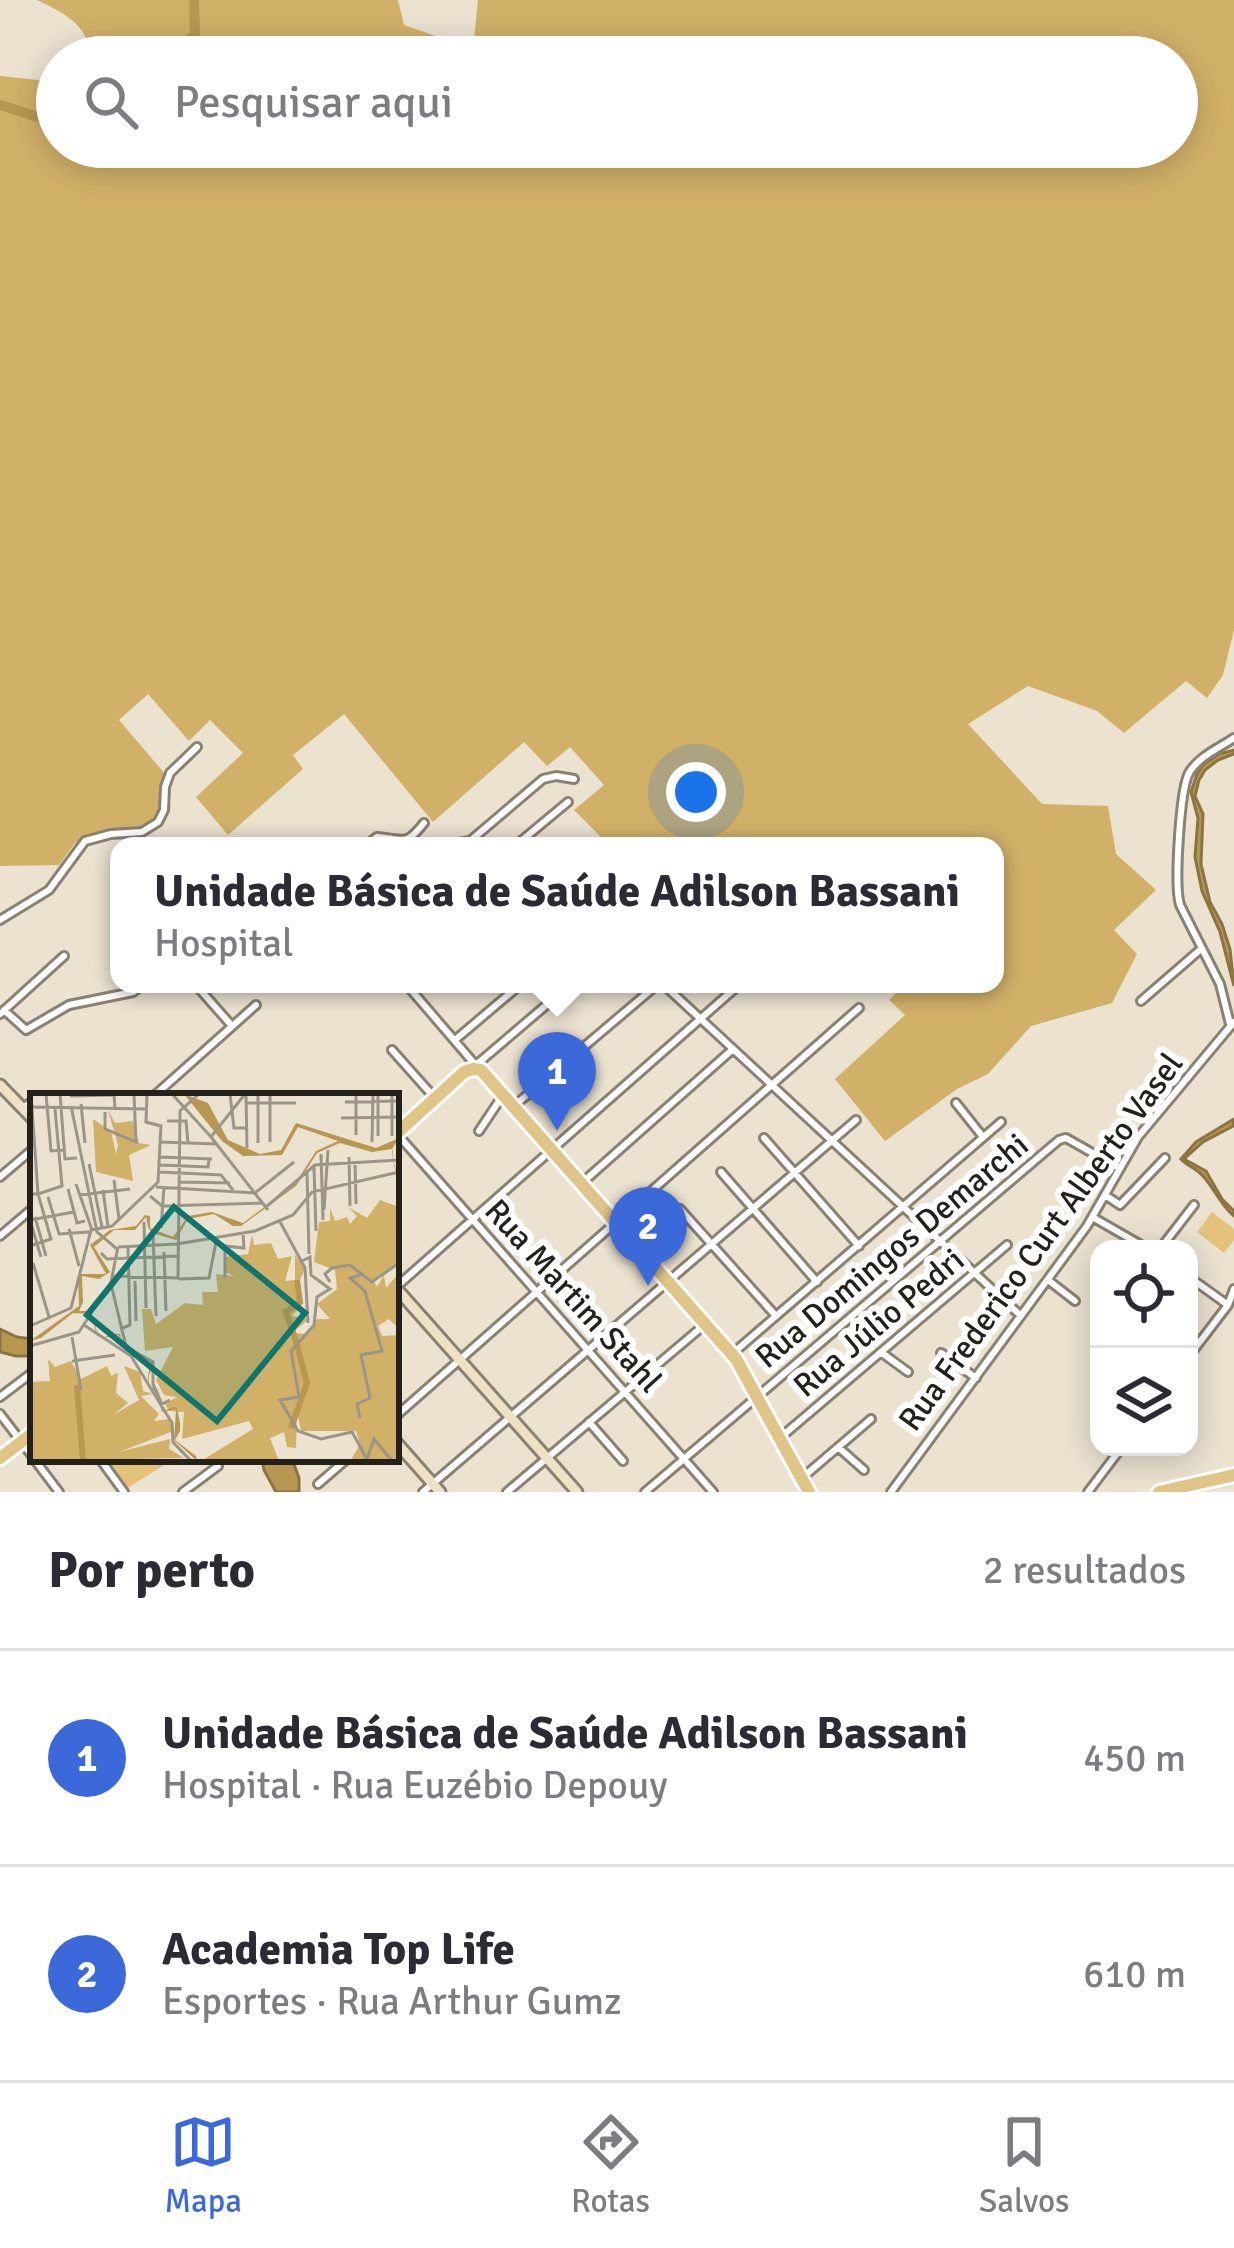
<!DOCTYPE html>
<html lang="pt">
<head>
<meta charset="utf-8">
<style>
  :root { --surface:#fff; --page:#f2f2f3; --text:#2b2b33; --muted:#7c7c81; --line:#e1e1e2; --accent:#3c69da }
  body { margin:0; font-family:Signika,sans-serif; background:var(--page); color:var(--text) }
  .controls { position:absolute; right:36px; bottom:36px; display:grid; overflow:hidden; border-radius:24px; box-shadow:0 6px 30px #0003 }
  .controls button { width:108px; height:108px; display:grid; place-items:center; padding:0; border:0; border-bottom:3px solid var(--line); background:var(--surface); color:var(--text); font:60px sans-serif }
  .you { position:absolute; left:696px; top:792px; width:42px; height:42px; margin:-30px; border:9px solid #fff; border-radius:50%; background:#1a73e8; box-shadow:0 0 0 18px #1a73e833 }
  .badge { display:grid; place-items:center; width:78px; height:78px; border-radius:50%; background:var(--accent); color:#fff; font-size:39px; font-weight:700 }
  .pin { position:absolute; translate:-50% -99px; filter:drop-shadow(0 3px 6px #0008) }
  .pin::after { content:''; position:absolute; top:63px; width:42px; height:36px; background:inherit; clip-path:polygon(0 0,100% 0,50% 100%) }
  .popup { position:absolute; left:110px; top:837px; width:894px; height:156px; box-sizing:border-box; display:grid; place-content:center; border-radius:24px; background:var(--surface); filter:drop-shadow(0 3px 9px #0005); font-size:39px; white-space:nowrap; color:var(--muted) }
  .popup b { font-size:45px; color:var(--text) }
  .popup::after { content:''; position:absolute; left:50%; top:100%; margin-left:-24px; border:24px solid transparent; border-top-color:var(--surface) }
  .list { margin:0; padding:0; list-style:none }
  h2 { display:flex; justify-content:space-between; align-items:center; height:156px; margin:0; padding:0 48px; font-size:51px }
  h2 small { font-size:39px; font-weight:400; color:var(--muted) }
  .list li { display:grid; grid-template-columns:78px 1fr auto; gap:36px; align-items:center; box-sizing:border-box; height:216px; padding:0 48px; border-top:3px solid var(--line) }
  .list b { display:block; font-size:45px; white-space:nowrap }
  .list p { margin:0; font-size:39px; white-space:nowrap; color:var(--muted) }
  .list em { font-size:39px; font-style:normal; color:var(--muted) }
  .icon { flex:none; width:66px; height:66px; fill:none; stroke:currentColor; stroke-width:2; stroke-linecap:round; stroke-linejoin:round }
  .map { position:relative; flex:none; width:1234px; height:1492px; overflow:hidden }
  .search { position:absolute; background:var(--surface); box-shadow:0 6px 30px #0003; left:36px; right:36px; top:36px; height:132px; display:flex; align-items:center; gap:30px; box-sizing:border-box; padding:0 42px; border-radius:66px; color:var(--muted); font-size:45px }
  .sheet { height:588px; background:var(--surface) }
  nav { display:flex; justify-content:space-around; align-items:center; box-sizing:border-box; height:168px; border-top:3px solid var(--line); background:var(--surface); font-size:33px; color:var(--muted) }
  nav a { display:grid; justify-items:center; gap:6px }
  nav .on { color:var(--accent) }
  .map>svg:first-child { display:block }
  .green { fill:#e5c27b }
  .forest { fill:#d1b068 }
  .water { fill:#b89750; stroke:#8c7440; stroke-width:3 }
  .lines { fill:none; stroke-linecap:round; stroke-linejoin:round }
  .river { stroke:#b89750; stroke-width:10 }
  .street-casing { stroke:#898171; stroke-width:12 }
  .secondary-casing { stroke:#898171; stroke-width:15 }
  .primary-casing { stroke:#fff; stroke-width:18 }
  .street { stroke:#fff; stroke-width:6 }
  .secondary { stroke:#efe2c4; stroke-width:9 }
  .primary { stroke:#e0c589; stroke-width:12 }
  .labels { text-anchor:middle; dominant-baseline:central; stroke-width:12; stroke-linejoin:round; paint-order:stroke }
  .street-label { font-size:33px; fill:#24211a; stroke:#fff }
  .inset-river { fill:none; stroke:#b89750; stroke-width:6 }
  .inset-road { fill:none; stroke:#9b9587; stroke-width:3 }
  .view { fill:#0f766e; fill-opacity:0.15; stroke:#0f766e; stroke-width:6 }
  .inset-edge { fill:none; stroke:#24211a; stroke-width:6 }
</style>
</head>
<body>
<div class="map">
<svg width="1234" height="1492" viewBox="0 0 1234 1492">
  <rect width="100%" height="100%" fill="#ebe2d0"/>
  <!-- green -->
  <path class="green" d="M1212,1212L1234,1229V1240L1224,1253L1197,1232Z
    M104,1459H174L126,1489Z"/>
  <!-- forest -->
  <path class="forest" d="M37,0H398L404,25L473,49L478,0H1234V630L1223,675L1207,698L1186,681L1124,733L1097,711L1028,686L968,724L1042,804L1108,806L1116,854L1156,890L1114,930L1137,954L1112,1003L1031,1026L988,1074L957,1089L885,1141L835,1079L905,1015L889,1000L905,984H995V846H591L600,836L574,810L604,785L570,747L547,766L524,742L433,822L344,714L293,755L303,769L228,835L196,797L243,753L210,720L189,741L148,694L119,720L166,775L160,807L155,819L148,825L91,834L75,843L59,865L0,866V76L57,82V147H1177V57H91C88,24 64,13 37,0Z"/>
  <!-- water -->
  <path class="water" d="M1234,750V754L1218,760L1205,770L1199,780L1195,796L1203,814L1201,864L1210,902L1222,924L1230,949L1234,986L1220,932L1202,891L1195,857L1198,818L1191,792L1197,774L1204,764L1219,754Z
    M1234,1119L1233,1126L1203,1142L1184,1159L1206,1171L1222,1199L1234,1211V1216C1219,1204 1213,1184 1199,1172C1193,1167 1186,1165 1181,1159L1196,1142Z
    M0,1329L17,1337L33,1339V1356H16L0,1352Z
    M262,1459H280L283,1462H288L285,1459H292L299,1478V1492H276L264,1470Z"/>
  <g class="lines">
    <!-- river -->
    <path class="river" d="M169,57L195,34L194,0
      M0,105L57,123"/>
    <defs>
      <path id="street" d="M365,846L377,837C404,839 405,847 424,823
        M443,846L470,841L543,779L556,776L574,779
        M515,846L568,802
        M0,920L49,890L85,841L111,834L142,832L158,822L164,810L165,787L170,773L197,747
        M406,984L478,1068
        M663,984L1021,1316
        M196,985L232,1026
        M1141,1001L1201,949
        M4,1010L26,1030L69,1005L133,992L144,984
        M0,1014L64,956
        M1230,1024L1220,984L1180,905C1174,885 1180,790 1189,773C1198,757 1219,748 1234,738
        M455,1040L521,984
        M392,1050L433,1096
        M476,1065L571,984
        M154,1096L256,1005
        M956,1103L983,1137
        M514,1106L658,984
        M23,1108L33,1101
        M479,1131L503,1095
        M398,1135L713,1492
        M764,1138L859,1246
        M721,1172L817,1282
        M0,1177L33,1149
        M583,1182L733,1049
        M1105,1195L1120,1205L1165,1158
        M680,1209L776,1316
        M1094,1218L1148,1249
        M0,1236L33,1208
        M1160,1249L1194,1205
        M1189,1277L1228,1305
        M1048,1280L1075,1301
        M396,1287L740,984
        M882,1353L908,1372
        M941,1353L976,1378
        M732,1354L1001,1122
        M1189,1356L1228,1305L1234,1289
        M0,1397L33,1372
        M0,1414L33,1457
        M396,1416L859,1008
        M589,1422L623,1461
        M781,1437L1007,1245
        M838,1447L864,1470
        M34,1459L59,1492
        M100,1459L124,1492
        M802,1478L871,1419
        M318,1484L347,1459
        M183,1492L218,1466
        M423,1492L856,1120
        M507,1492L703,1326
        M645,1492L1059,1140L1066,1138L1119,1168
        M891,1492L1087,1226L1138,1137L1234,1022
        M1088,1492L1122,1447"/>
      <path id="secondary" d="M0,1085L33,1119
        M396,1288L577,1492
        M396,1442L440,1492"/>
      <path id="primary" d="M396,1134L464,1072L473,1069L481,1070L736,1359L809,1492
        M0,1458L33,1433
        M1159,1492L1234,1475"/>
    </defs>
    <!-- street casing -->
    <use href="#street" class="street-casing"/>
    <!-- secondary casing -->
    <use href="#secondary" class="secondary-casing"/>
    <!-- primary casing -->
    <use href="#primary" class="primary-casing"/>
    <!-- street -->
    <use href="#street" class="street"/>
    <!-- secondary -->
    <use href="#secondary" class="secondary"/>
    <!-- primary -->
    <use href="#primary" class="primary"/>
  </g>
  <g class="labels">
    <!-- street labels -->
    <g class="street-label">
      <text transform="translate(1041 1242) rotate(-54)">Rua Frederico Curt Alberto Vasel</text>
      <text transform="translate(892 1251) rotate(-40)">Rua Domingos Demarchi</text>
      <text transform="translate(573 1296) rotate(48)">Rua Martim Stahl</text>
      <text transform="translate(879 1323) rotate(-40)">Rua Júlio Pedri</text>
    </g>
  </g>
  <!-- overview -->
  <g transform="translate(30 1093)">
    <rect width="369" height="369" fill="#ebe2d0"/>
    <path d="M78,17L85,30L103,28L109,50L121,52L99,62L103,88L66,79L63,26L81,38L86,61L88,52ZM350,107L369,114V169L344,188L347,194L354,182L356,195L369,180V236L359,226L348,233L352,243L369,242V368H320L330,352L326,338H271L267,319L266,355L257,354L254,339L240,345L249,368H171L223,336L219,328L152,346L154,319L139,318L135,311L147,304L134,302L126,287L143,254L115,258L112,216H121L126,231L155,210L173,212L172,199H188L186,181L204,183L195,179V164L218,161L222,142L224,152L241,150L248,166L262,163L255,188L265,187V162L275,175L267,194L273,210L262,223L279,226L262,240L277,241L287,226H300L287,211L307,196L305,177L284,169L289,129L300,128V115L305,128L317,124L320,131L327,123L318,114L337,125ZM18,266L25,274L41,268L51,286L77,273L81,283L88,280L86,300L98,310L83,322L109,307L94,273L110,279L113,298L123,301L111,303L129,321L124,328L139,326L143,338L89,359L140,346L139,356L154,365L0,368V289L20,288Z" fill="#d1b068"/>
    <path d="M154,1L178,10L198,47L230,61L251,57L266,30L346,55L369,45L362,56L363,58V67L365,73L369,92L363,68L362,56L342,59L310,50L287,60L266,93L211,133H203L184,121L158,126L146,147L122,140L118,134L116,124L105,137H84L64,154L80,179L69,186L52,183L53,209L49,218H58L62,221L68,243L75,244L81,241H90L92,252L115,263L122,268L123,273L119,282V293L127,296L130,302V307L133,318L144,314L147,315L150,330V338L145,347L166,363L167,368L144,347L146,316L132,319L129,308L130,301L119,294L118,282L121,269L91,252L89,242L73,245L67,243L61,221L43,220L11,245L0,248L49,213L48,181H76L60,152L80,137L106,133L115,122L120,123V135L143,144L158,123L182,119L213,130L265,91L286,58L308,48L268,34L252,62L213,63L192,48Z" fill="#b89750"/>
    <path class="inset-river" d="M267,251L256,219L270,209L267,187M47,292L53,368M261,335L277,290L267,252"/>
    <path class="inset-road" d="M16,1L21,58L33,57M30,1L35,66L47,65M142,1L181,44L215,1M200,1L204,35H217M228,1V50M240,1V49M326,1V42M216,2L217,55M40,3L84,2L85,15M315,9L369,8M216,10H266M51,11L55,50M41,13L67,139L87,156M0,14L116,16M75,19V36L106,49L104,1M311,25L369,24M137,28H156L158,50M348,43V1M362,43V1M181,44L238,117M130,49L187,51M342,49L343,1M291,61L293,127M130,64L182,66M319,64L320,113M325,70L326,111M59,71L72,134M130,72L178,74L179,66M284,74L286,138M130,79L191,82L203,97M277,79L279,161M84,87L89,126M150,89L200,90M46,91L62,137M126,94L225,100L264,69M38,96L47,130L55,128M73,97L78,134M0,101H8L1,1M50,102L100,96M120,103L132,113L232,110M18,104L29,141L59,139M236,114L285,72L369,67M294,117L298,57M5,124L16,163M0,127L44,119M0,127L11,164M249,127L275,175L278,230M114,129L116,215M131,135L134,94M39,136L49,173M123,142L126,223M147,151L225,138L263,122L282,99L369,79M3,152L21,146L8,101L32,93L25,16M88,154L147,151M134,159L136,218M71,160L77,166L147,163M270,169L280,164L281,182L300,196L287,204L284,232L261,258L269,304L250,307L268,338L291,346L322,339L337,366L344,346L362,368M3,170L19,224M83,183L148,185L150,18L169,1M195,184V153L214,155L213,140M149,186L179,185L186,149M105,188L106,228M300,189L295,181L302,175L320,172L342,189L369,170M81,191L97,258M54,232L101,263L142,330L143,349L161,368M0,233L41,215L61,137L82,133L128,89L131,33L116,29L117,1M93,235L100,232L98,155M42,244L51,297M0,253L49,239L81,189L88,154M98,255L123,269V291L132,311L140,307M42,268L85,262M330,325L327,311L340,305L331,262L352,258L335,198L320,185L331,182"/>
    <path class="view" d="M144,114L275,220L187,328L57,222Z"/>
    <rect width="369" height="369" class="inset-edge"/>
  </g>
</svg>
<div class="controls">
<button><svg class="icon" aria-label="locate" viewBox="0 0 24 24"><circle cx="12" cy="12" r="6"/><path d="M12 2v4M12 18v4M2 12h4M18 12h4"/></svg></button>
<button><svg class="icon" aria-label="layers" viewBox="0 0 24 24"><path d="M12 4l9 5-9 5-9-5zM3 14l9 5 9-5"/></svg></button>
</div>
<div class="you"></div>
<div class="pin badge" style="left:557px;top:1131px">1</div>
<div class="popup"><b>Unidade Básica de Saúde Adilson Bassani</b>Hospital</div>
<div class="pin badge" style="left:648px;top:1286px">2</div>
<div class="search"><svg class="icon" aria-label="search" viewBox="0 0 24 24"><circle cx="10" cy="10" r="6"/><path d="M15 15l6 6"/></svg>Pesquisar aqui</div>
</div>
<section class="sheet">
<h2>Por perto<small>2 resultados</small></h2>
<ul class="list">
<li><span class="badge">1</span><div><b>Unidade Básica de Saúde Adilson Bassani</b><p>Hospital · Rua Euzébio Depouy</p></div><em>450 m</em></li>
<li><span class="badge">2</span><div><b>Academia Top Life</b><p>Esportes · Rua Arthur Gumz</p></div><em>610 m</em></li>
</ul>
</section>
<nav>
<a class="on"><svg class="icon" aria-label="map" viewBox="0 0 24 24"><path d="M3 6l6-2 6 2 6-2v14l-6 2-6-2-6 2zM9 4v14M15 6v14"/></svg>Mapa</a>
<a><svg class="icon" aria-label="directions" viewBox="0 0 24 24"><path d="M12 3l9 9-9 9-9-9zM9 14v-3h6M13 9l2 2-2 2"/></svg>Rotas</a>
<a><svg class="icon" aria-label="saved" viewBox="0 0 24 24"><path d="M7 4h10v16l-5-4-5 4z"/></svg>Salvos</a>
</nav>
</body>
</html>
